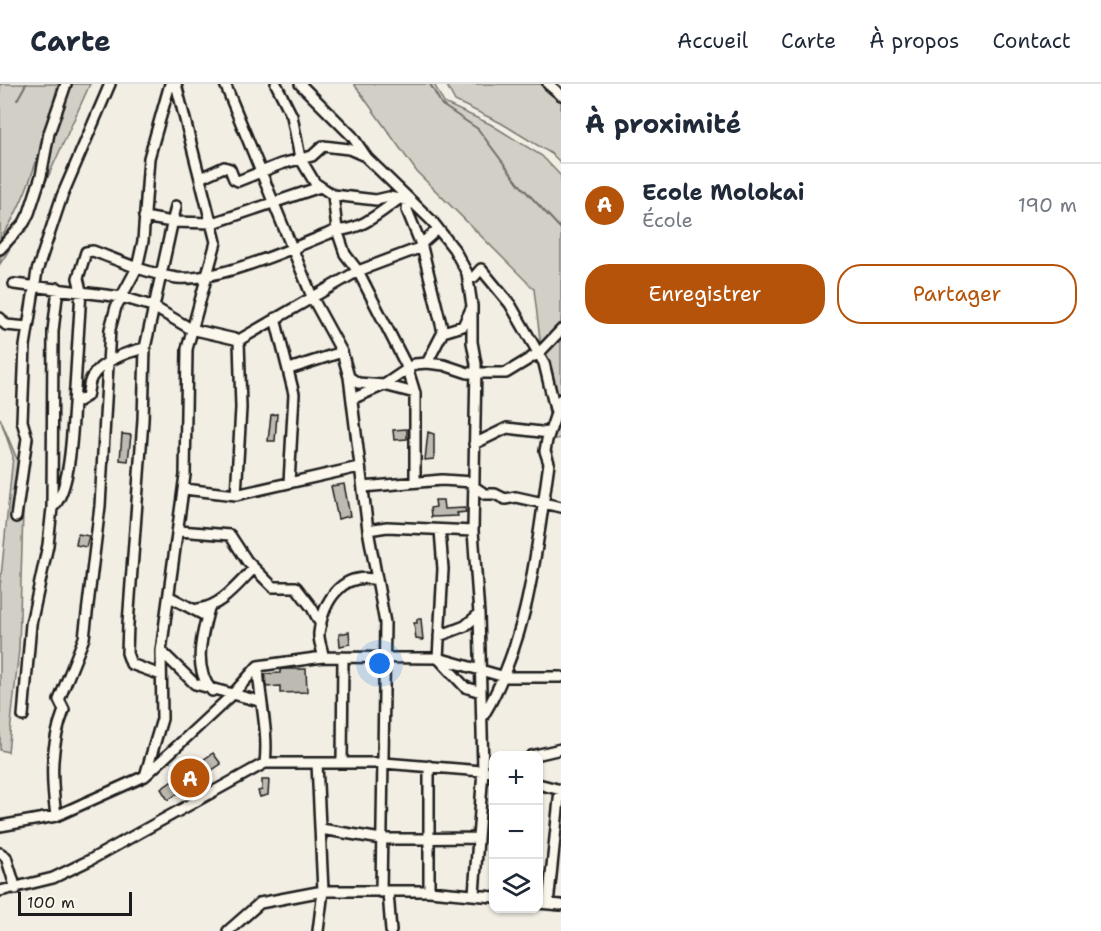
<!DOCTYPE html>
<html lang="fr">
<head>
<meta charset="utf-8">
<style>
  :root { --surface:#fff; --page:#f2f2f3; --text:#1f2937; --muted:#747a83; --line:#e0e1e3; --accent:#b45309 }
  body { margin:0; font-family:"Shantell Sans",sans-serif; background:var(--page); color:var(--text) }
  .controls { position:absolute; right:18px; bottom:18px; display:grid; overflow:hidden; border-radius:12px; box-shadow:0 2px 4px #0004 }
  .controls button { width:54px; height:54px; display:grid; place-items:center; padding:0; border:0; border-bottom:2px solid var(--line); background:var(--surface); color:var(--text); font:30px sans-serif }
  .scale { position:absolute; left:18px; bottom:15px; width:114px; box-sizing:border-box; padding-left:6px; border:3px solid #1c1c1c; border-top:0; font-size:16px; line-height:21px; white-space:nowrap; color:#1c1c1c; -webkit-text-stroke:4px #fbf7ec; paint-order:stroke }
  .you { position:absolute; left:380px; top:580px; width:21px; height:21px; margin:-15px; border:4px solid #fff; border-radius:50%; background:#1a73e8; box-shadow:0 0 0 9px #1a73e833 }
  .badge { display:grid; place-items:center; width:39px; height:39px; border-radius:50%; background:var(--accent); color:#fff; font-size:20px; font-weight:700 }
  .pin { position:absolute; translate:-50% -50%; border:3px solid #fff; box-shadow:0 2px 6px #0006 }
  .list { margin:0; padding:0; list-style:none }
  h2 { display:flex; justify-content:space-between; align-items:center; height:78px; margin:0; padding:0 24px; font-size:26px }
  h2 small { font-size:20px; font-weight:400; color:var(--muted) }
  .list li { display:grid; grid-template-columns:39px 1fr auto; gap:18px; align-items:center; box-sizing:border-box; height:84px; padding:0 24px; border-top:2px solid var(--line) }
  .list b { display:block; font-size:22px; white-space:nowrap }
  .list p { margin:0; font-size:20px; white-space:nowrap; color:var(--muted) }
  .list em { font-size:20px; font-style:normal; color:var(--muted) }
  .actions { display:flex; gap:12px; padding:18px 24px }
  .actions a { flex:1; padding:14px 0; border:2px solid var(--accent); border-radius:24px; text-align:center; font-size:21px; color:var(--accent) }
  .actions .main { background:var(--accent); color:#fff }
  .icon { flex:none; width:33px; height:33px; fill:none; stroke:currentColor; stroke-width:2; stroke-linecap:round; stroke-linejoin:round }
  .map { position:relative; flex:none; width:561px; height:847px; overflow:hidden }
  header { display:flex; align-items:center; gap:36px; box-sizing:border-box; height:84px; padding:0 30px; background:var(--surface); border-bottom:2px solid var(--line) }
  header strong { font-size:28px }
  nav { display:flex; gap:33px; margin-inline-start:auto; font-size:21px }
  main { display:flex }
  aside { flex:1; background:var(--surface) }
  .map>svg:first-child { display:block }
  .green { fill:#d2cfc6; stroke:#777671; stroke-width:1.5 }
  .lines { fill:none; stroke-linecap:round; stroke-linejoin:round }
  .stream { stroke:#716f6b; stroke-width:2 }
  .building { fill:#bdbab1; stroke:#1c1c1c; stroke-width:1.5 }
  .minor-casing { stroke:#1c1c1c; stroke-width:14 }
  .minor { stroke:#fbf7ec; stroke-width:9 }
</style>
</head>
<body>
<header>
<strong>Carte</strong>
<nav><a>Accueil</a><a>Carte</a><a>À propos</a><a>Contact</a></nav>
</header>
<main>
<div class="map">
<svg width="561" height="847" viewBox="0 0 561 847">
  <rect width="100%" height="100%" fill="#f2eee4"/>
  <filter id="ink" filterUnits="userSpaceOnUse"><feTurbulence type="fractalNoise" baseFrequency=".0167" numOctaves="2"/><feDisplacementMap in="SourceGraphic" scale="12" xChannelSelector="R" yChannelSelector="G"/><feConvolveMatrix kernelMatrix="1 2 1 2 8 2 1 2 1" color-interpolation-filters="sRGB"/></filter>
  <g filter="url(#ink)">
    <!-- green -->
    <path class="green" d="M0,0H58C47,46 28,118 0,155Z
      M68,0H90L29,135L0,180C0,157 16,152 25,133C43,90 57,44 68,0Z
      M354,0H434L444,19L490,40L542,72L561,92V354L552,356L534,205L417,88Z
      M446,0H543L561,17V79L552,70L501,39L455,17Z
      M0,334L24,392L19,565L8,668L0,666V503L13,372Z"/>
    <g class="lines">
      <!-- stream -->
      <path class="stream" d="M430,0L442,21L478,45L519,100L561,145
        M17,16L26,0"/>
    </g>
    <!-- building -->
    <path class="building" d="M277,330L275,357H268L271,331Z
      M407,345V355L394,356L393,346Z
      M428,348L434,350V375L425,376Z
      M122,350L131,351L128,377L120,376Z
      M344,400L350,432L338,435L331,402Z
      M435,416H443L444,425L465,424L466,428L457,429L458,432L431,433L430,424L436,423Z
      M78,450L89,452L86,463L76,461Z
      M417,535H421L423,556L416,555L414,539H417Z
      M349,548L350,560L340,562L339,550Z
      M283,585H306L307,608L280,609V602L266,603L265,590L280,589V586Z
      M213,669L221,680L168,716L161,705Z
      M262,696H269L268,711L260,713L258,707L262,706Z"/>
    <g class="lines">
      <defs>
        <path id="minor" d="M225,0L313,215L342,268L349,293L368,446L385,539L381,808
          M276,0L292,32L300,74L315,99L333,111L376,116L389,113L399,115
          M300,0L352,52L367,74L432,137L454,165L467,189L472,222V258L476,280L473,447L479,530L483,686L474,810
          M548,0L561,11
          M200,94L224,83L230,85L234,95L238,97L281,80L312,72L323,62L349,65L365,72
          M333,111L337,146L345,170L358,187L407,283L415,309V398
          M144,133L172,138L213,139L320,103
          M421,160L438,145
          M0,165L24,139L29,129L41,92L49,49L66,0
          M468,195L474,193L481,185L510,220L544,279L555,325
          M14,200L122,213L152,222L191,245L239,256L358,187L422,163
          M0,234L6,241L28,243
          M275,234L294,310L289,399
          M443,248L463,242L471,225
          M289,285L342,268
          M349,293L358,299L384,301L415,309
          M352,315L384,301L415,280L427,279L444,281L468,289H506L539,269L561,246
          M74,320L81,207L78,194L86,168L93,167C120,177 148,190 177,194C218,198 298,162 337,146C360,147 382,127 399,115L408,116L407,126L422,163L443,248L427,279
          M474,360L507,344L549,349
          M473,402L485,410H495L505,415L516,413L561,423
          M363,403L442,396L473,398
          M184,405L236,411L359,383
          M236,411L241,324L239,256
          M52,424C71,407 72,346 74,320L87,312C89,306 88,299 92,293C102,277 127,268 145,264
          M16,433L27,354L22,337L25,262L37,187L62,112L110,0
          M368,446L387,443L473,447
          M440,446L443,485L438,574L465,603L481,608
          M179,447L230,451L247,477L273,503H296L312,524L321,541
          M170,513L202,530
          M209,524C202,551 192,584 212,607
          M198,525C221,523 238,500 254,484
          M439,552L465,542L479,530
          M161,567L195,600L259,617
          M323,573C323,565 318,557 319,549C323,517 342,487 377,496
          M258,582C259,614 269,647 265,679
          M161,591L131,580L127,569L128,540L143,336L145,264L176,122
          M23,632L31,540L48,461L52,424L53,247L58,204
          M482,634C529,556 536,469 549,379L545,367L547,356L561,315
          M531,672L561,665
          M317,679L323,807L318,847
          M342,679L343,573
          M145,692L162,635L161,567L185,391L187,265L216,158L176,0
          M538,700L561,706
          M56,732C51,694 50,663 64,626L59,616L84,554L100,422L110,245L116,223L137,184L143,157L149,74L170,0
          M0,742L56,732L145,692L232,611L258,582L323,573L438,574L505,593H561
          M321,745L381,755L476,754
          M0,769L6,773L16,805
          M0,807L53,794L90,776L265,679H384L494,688
          M429,807V682
          M388,808L391,847
          M538,819L561,821
          M548,820L560,706
          M228,847L260,819L323,807H429L494,813"/>
      </defs>
      <!-- minor casing -->
      <use href="#minor" class="minor-casing"/>
      <!-- minor -->
      <use href="#minor" class="minor"/>
    </g>
  </g>
</svg>
<div class="controls">
<button>+</button>
<button>−</button>
<button><svg class="icon" aria-label="layers" viewBox="0 0 24 24"><path d="M12 4l9 5-9 5-9-5zM3 14l9 5 9-5"/></svg></button>
</div>
<div class="scale">100 m</div>
<div class="you"></div>
<div class="pin badge" style="left:190px;top:694px">A</div>
</div>
<aside>
<h2>À proximité<small></small></h2>
<ul class="list">
<li><span class="badge">A</span><div><b>Ecole Molokai</b><p>École</p></div><em>190 m</em></li>
</ul>
<div class="actions"><a class="main">Enregistrer</a><a>Partager</a></div>
</aside>
</main>
</body>
</html>
